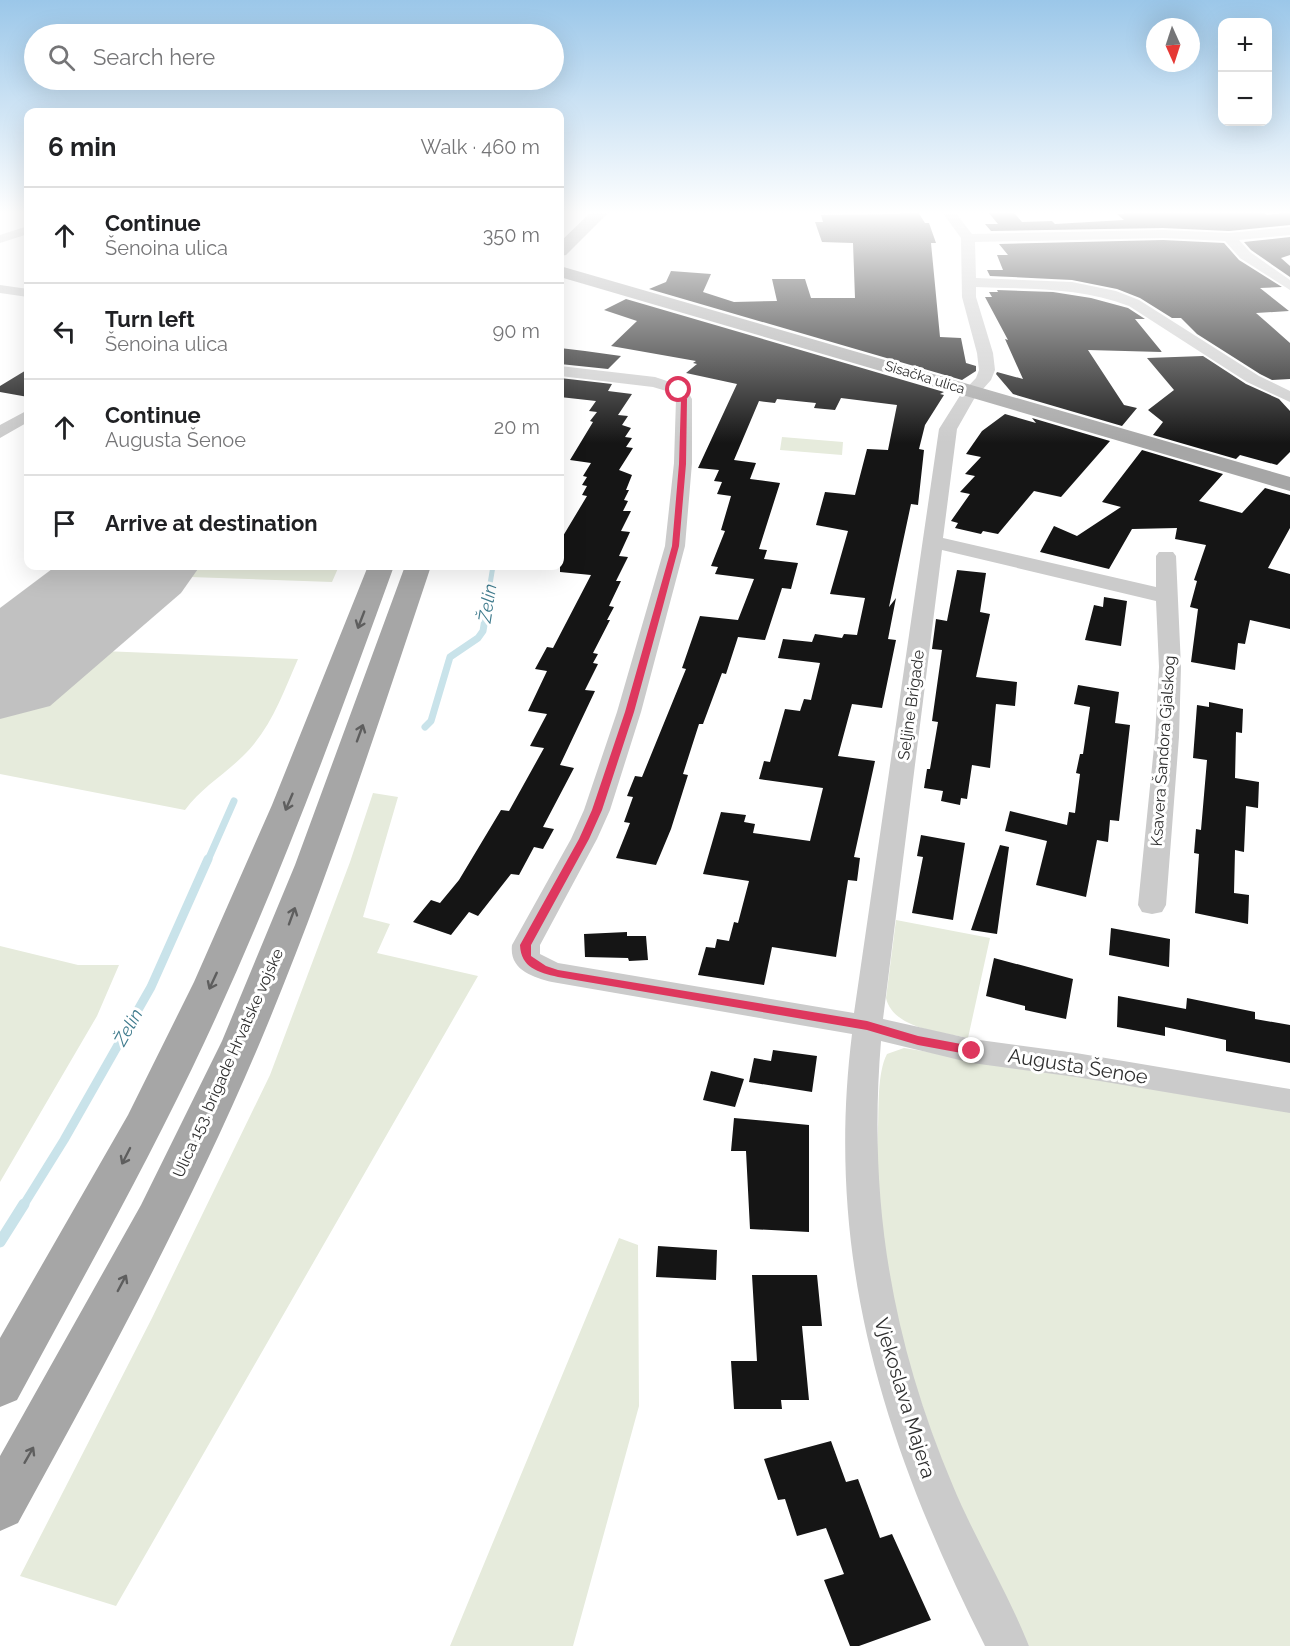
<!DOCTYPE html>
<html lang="en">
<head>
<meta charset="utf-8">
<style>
  :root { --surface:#fff; --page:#f6f6f6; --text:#202124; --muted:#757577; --line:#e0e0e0 }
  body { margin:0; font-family:Raleway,sans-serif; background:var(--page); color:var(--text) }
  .controls { position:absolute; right:18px; top:18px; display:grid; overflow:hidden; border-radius:12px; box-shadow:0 6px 24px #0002 }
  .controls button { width:54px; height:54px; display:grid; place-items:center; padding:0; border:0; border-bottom:2px solid var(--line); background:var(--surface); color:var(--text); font:30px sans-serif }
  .compass { position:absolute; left:1146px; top:18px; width:54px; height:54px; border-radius:50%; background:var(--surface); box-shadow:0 6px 24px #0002; rotate:177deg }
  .stop { position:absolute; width:18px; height:18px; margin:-14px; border:4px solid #de375e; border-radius:50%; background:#fff }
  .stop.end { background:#de375e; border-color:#fff; box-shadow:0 2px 6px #0008 }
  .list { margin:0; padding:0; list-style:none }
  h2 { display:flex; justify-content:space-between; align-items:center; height:78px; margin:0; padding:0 24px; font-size:26px }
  h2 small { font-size:20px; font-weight:400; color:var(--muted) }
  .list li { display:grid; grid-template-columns:39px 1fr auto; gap:18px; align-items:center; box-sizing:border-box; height:96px; padding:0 24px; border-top:2px solid var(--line) }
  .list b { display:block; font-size:22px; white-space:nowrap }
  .list p { margin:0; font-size:20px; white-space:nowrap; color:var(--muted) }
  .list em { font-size:20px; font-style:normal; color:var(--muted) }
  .icon { flex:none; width:33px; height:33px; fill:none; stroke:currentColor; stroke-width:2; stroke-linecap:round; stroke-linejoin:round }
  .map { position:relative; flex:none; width:1290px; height:1646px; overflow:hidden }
  .search { position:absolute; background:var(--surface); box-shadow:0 6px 24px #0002; left:24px; top:24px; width:540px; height:66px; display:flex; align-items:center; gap:15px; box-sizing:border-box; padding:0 21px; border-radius:33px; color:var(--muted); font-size:22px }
  .panel { position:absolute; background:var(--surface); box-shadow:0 6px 24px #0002; left:24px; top:108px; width:540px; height:462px; border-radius:12px }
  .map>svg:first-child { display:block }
  .green { fill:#e6ebdc }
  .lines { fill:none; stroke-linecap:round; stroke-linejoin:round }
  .stream-far3 { stroke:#c9e3ea; stroke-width:5 }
  .stream-far2 { stroke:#c9e3ea; stroke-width:7 }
  .stream-far1 { stroke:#c9e3ea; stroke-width:9 }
  .stream { stroke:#c9e3ea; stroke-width:11 }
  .runway { fill:#c1c1c1; fill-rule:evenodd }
  .building { fill:#151515 }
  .minor { fill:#cbcbcb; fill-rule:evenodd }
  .major { fill:#a6a6a6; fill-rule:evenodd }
  .oneway { stroke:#5e5e5e }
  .route { fill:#de375e }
  .labels { text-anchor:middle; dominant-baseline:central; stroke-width:6; stroke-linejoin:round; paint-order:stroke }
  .far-street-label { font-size:14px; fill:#2e2e2e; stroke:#fff }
  .street-label { font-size:16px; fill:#2e2e2e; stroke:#fff }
  .water-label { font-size:18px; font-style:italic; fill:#3f7b8d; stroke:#fff }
  .near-street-label { font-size:20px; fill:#2e2e2e; stroke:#fff }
</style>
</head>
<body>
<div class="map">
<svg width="1290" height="1646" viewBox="0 0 1290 1646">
  <rect width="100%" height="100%" fill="#fff"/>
  <!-- green -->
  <path class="green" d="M782,437L843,442L842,455L780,450Z
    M173,566H339L332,582L161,576Z
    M78,650L298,659C283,693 271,729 243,756C224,775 201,788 185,810L0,774V710Z
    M373,793L398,797L363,917L390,924L377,953L478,976L116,1606L20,1576L152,1318L270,1075L350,862Z
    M896,920L990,938L968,1038C942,1032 893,1029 886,998Z
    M0,946L78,965H119L97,1016L0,1182Z
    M904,1048L1290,1111V1646H1029C962,1524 907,1390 883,1252C876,1214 876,1169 878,1130C879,1109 877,1073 887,1054Z
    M619,1238L638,1245L639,1406L573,1646H450Z"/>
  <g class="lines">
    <!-- stream-far3 -->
    <path class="stream-far3" d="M489,590L493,566"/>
    <!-- stream-far2 -->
    <path class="stream-far2" d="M425,727L431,721L450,657L478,638L483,631L490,589
      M208,860L234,801"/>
    <!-- stream-far1 -->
    <path class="stream-far1" d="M23,1206L64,1140L151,987L208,859"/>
    <!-- stream -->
    <path class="stream" d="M0,1242L24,1204"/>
    <!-- runway -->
    <path class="runway" d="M56,566H200L181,593L50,706L0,719V608Z"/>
  </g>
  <!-- building -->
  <path class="building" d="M899,212H918L925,223H929L936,243H931L940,337L961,338L966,363L976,366V371L962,380L649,289L666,282L671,271L711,274L703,292L734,302L777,301L772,279H805L811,298H855L853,243L822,242L815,222H823L821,215L900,214Z
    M988,212H1013L1022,222L1052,221L1055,224L1124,220L1117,214H1124L1122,212H1263L1267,215L1290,212V225L1229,231L1163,228L991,231L985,224H998Z
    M1290,237V255L1281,258L1290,266V277L1251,250L1244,242Z
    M1163,240L1224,243L1239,260L1282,287L1260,288L1289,311L1256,313L1290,343V379L1272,380L1260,374L1197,334L1181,318H1172L1140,298L1117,289L1072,280L990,276L987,270H1003L997,255H1008L999,244Z
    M997,290L1053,292L1091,298L1128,308L1145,319H1135L1162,352L1088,350L1124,405L1137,408L1122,426L1013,394L996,374L997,372L1023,379L1005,339L1008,340L985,297H992L989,292H998Z
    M626,299L944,392L940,394L944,395L925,425L919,449L924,450L918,505L911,504L889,607L896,598L888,639L896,640L882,708L852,704L838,756L875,761L854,857L860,858L857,881L848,880L836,957L772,947L764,985L698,975L706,947L715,948L717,939L729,941L734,922L738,923L749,881L703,874L721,812L746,815L744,822L755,824L753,833L810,841L823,788L759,779L764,761L770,762L785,709L800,711L804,699L811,700L820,663L778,658L783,639L812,642L815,634L842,638L844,634L857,635L865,598L830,594L848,531L816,525L825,492L855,495L867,449L888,450L897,405L841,398L835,410L814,408L816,403L777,399L775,403L759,401L734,460L756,463L750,479L780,483L759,549L767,550L764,559L798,563L791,589L782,588L765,640L738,637L726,674L722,673L703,724H699L683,774L688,775L671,829L656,865L616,858L630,823L624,822L633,797L627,796L635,776L642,777L686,669L682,668L700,616L738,620L754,579L715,574L718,567L711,566L725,531L721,530L731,496L717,494L722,482L714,481L719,470L698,468L737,384L686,373L697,364L693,363L696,361L611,346L637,321L604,310Z
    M560,348L585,351L621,356L608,369L560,364Z
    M1203,356L1246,384L1279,399L1290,411V452L1277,465L1240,455L1236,459L1153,435L1163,422L1148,410L1174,390L1147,358Z
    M28,369V397L0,392V386Z
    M560,378L612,384L608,391L632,394L618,415L628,416L622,425L631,428L625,437L632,438L626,447L633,448L619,470L632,475L626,490H629L624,500L628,501L623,511H631L621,531L630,532L619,556L628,557L616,581H621L609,606L614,607L607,620H610L593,653L598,654L593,663L598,664L585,690L595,691L560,765L574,768L543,827L554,829L543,849L534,847L519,875L511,874L478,916L469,912L451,935L413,922L431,900L440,903L459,880L501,810L509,811L544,748L530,746L547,714L528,711L547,671L535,669L547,647L553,648L591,575L560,572V541L587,496L582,495L587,486L582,485L587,477L583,476L591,463L570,460L593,422L590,421L597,412L589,411L596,401L560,397Z
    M1005,414L1036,423L1032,418L1110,441L1061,497L1034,491L998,534L983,531L981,534L955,528L958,523L951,521L970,494L960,492L975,476L965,474L981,457L966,454L982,431Z
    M1142,450L1223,474L1199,501L1242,513L1265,488L1290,495V528L1268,568L1290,574V629L1250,620L1245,644L1238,643L1235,670L1191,662L1198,609L1190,607L1197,581L1194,580L1206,545L1175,539L1177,528L1132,529L1109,569L1040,552L1054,526L1077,536L1121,507L1102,502Z
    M957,570L986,573L980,612L990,614L976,677L1017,682L1015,706L996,704L990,768L972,765L967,799L961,798L960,805L941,801L943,791L924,788L927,769H930L938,722L932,721L942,650L932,649L936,619L947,621Z
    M1104,597L1127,601L1121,646L1085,640L1094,605L1103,607Z
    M1078,685L1119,692L1115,723L1130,725L1119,821L1110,820L1108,842L1097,840L1086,897L1036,885L1047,841L1005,831L1010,811L1067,825L1069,812L1075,813L1080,774L1076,773L1080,754H1083L1090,707L1074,704Z
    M1209,702L1243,709L1242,733L1236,732L1235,778L1259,782L1258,808L1246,806L1244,852L1235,850L1234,893L1249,895L1248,924L1195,913L1199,854L1194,853L1196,829L1201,830L1207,760L1193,758L1197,705L1209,707Z
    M921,835L965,843L953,920L912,913L923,857L917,856Z
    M1000,845L1009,847L997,934L971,930Z
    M1111,928L1170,939L1169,967L1109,955Z
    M627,932V936H646L648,960L629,961L628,958L585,957L584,934Z
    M994,958L1073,979L1066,1019L1025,1010V1006L986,996Z
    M1118,996L1186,1009L1187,998L1255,1012V1019L1290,1025V1063L1226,1051V1040L1165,1027V1036L1117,1027Z
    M773,1050L817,1056L812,1092L749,1082L754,1058L771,1061Z
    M711,1071L744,1079L735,1107L703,1100Z
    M734,1118L809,1125V1232L750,1229L746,1151H731Z
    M658,1246L717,1250L716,1280L656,1277Z
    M752,1275H817L822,1326H802L809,1400H781L782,1409H734L731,1361H757Z
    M831,1441L846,1482L858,1479L880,1538L892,1534L931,1620L859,1646H850L824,1580L844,1574L826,1528L797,1536L785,1499L778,1500L764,1459Z"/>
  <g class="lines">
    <!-- minor -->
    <path class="minor" d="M942,212H955L972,234L1163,230L1229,233L1290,227V235L1239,240L1250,252L1290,280V290L1240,258L1225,241L1163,238L975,242L976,278L1072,282L1116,291L1139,300L1259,376L1290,391V402L1247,382L1129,306C1080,287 1028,289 976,287V297L993,353L995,370L991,380L974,399L957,429L943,538L1156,587V556L1159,552H1173L1176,556L1181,667L1179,737L1166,905L1162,912L1152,914L1142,912L1138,905L1155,737L1159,667L1156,601L942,550L883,1019L972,1039L1076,1053L1290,1089V1113L1076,1077L972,1063L881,1041C868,1200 891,1339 953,1486C976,1541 1007,1591 1029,1646H985C885,1447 824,1260 852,1034L552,982C533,977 509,970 512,945L571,839L584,810L617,712L665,546L674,463L676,399L673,393L653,387L560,376V366L655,377L685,387L692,399V463L685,546L641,712L610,810L597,839L540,945V954L558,963L854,1013L939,429L961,394L976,378L979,370L977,353L962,297L961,238Z
      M28,226V234L0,243V235Z
      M0,285L28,289V297L0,293Z
      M28,410V422L0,438V425Z"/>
    <!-- major -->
    <path class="major" d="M591,212H609L566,255L560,256V242Z
      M560,266L1290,477V491L560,277Z
      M368,566H394C336,726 277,887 205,1041C148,1163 81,1281 17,1400L0,1407V1338L128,1115L194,982L272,805Z
      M405,566H431C378,725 326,885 261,1040C191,1206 105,1365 18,1523L0,1531V1456L141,1205L222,1041L295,865Z"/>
  </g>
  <!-- one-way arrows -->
  <defs><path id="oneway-shaft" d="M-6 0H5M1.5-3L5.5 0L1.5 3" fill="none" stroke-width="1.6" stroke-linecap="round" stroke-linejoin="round" transform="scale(1.5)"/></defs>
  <g class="oneway">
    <use href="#oneway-shaft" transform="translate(361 620) rotate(111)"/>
    <use href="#oneway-shaft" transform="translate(360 733) rotate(-70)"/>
    <use href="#oneway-shaft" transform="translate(289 802) rotate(113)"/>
    <use href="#oneway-shaft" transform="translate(292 916) rotate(-70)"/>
    <use href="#oneway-shaft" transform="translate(213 981) rotate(115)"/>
    <use href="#oneway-shaft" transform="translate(126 1156) rotate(117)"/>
    <use href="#oneway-shaft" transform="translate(122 1283) rotate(-62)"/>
    <use href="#oneway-shaft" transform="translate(29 1455) rotate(-60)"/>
  </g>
  <!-- sky -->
  <linearGradient id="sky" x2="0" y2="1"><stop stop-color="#9bc7e9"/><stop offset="0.48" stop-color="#fff"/><stop offset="1" stop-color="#fff" stop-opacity="0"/></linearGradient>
  <rect width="1290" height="443" fill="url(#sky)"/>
  <!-- route -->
  <path class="route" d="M679,388L687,399L686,464L679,546L663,606L634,712L602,810L589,839L531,945V956L546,966L558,970L867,1021L918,1036L972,1046L977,1051L976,1054L972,1055L918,1045L867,1030L558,977C538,972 521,968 520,945L579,839L592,810L625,712L672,546L679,464L681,399L676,390Z"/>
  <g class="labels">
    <!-- far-street labels -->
    <g class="far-street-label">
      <text transform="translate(925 377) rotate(17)">Sisačka ulica</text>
    </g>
    <!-- street labels -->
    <g class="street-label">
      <text transform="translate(911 705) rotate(-82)">Seljine Brigade</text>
      <text transform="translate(1163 751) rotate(-86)">Ksavera Šandora Gjalskog</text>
      <text transform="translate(228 1063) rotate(-66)">Ulica 153. brigade Hrvatske vojske</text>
    </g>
    <!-- water labels -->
    <g class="water-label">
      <text transform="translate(487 603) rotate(-81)">Želin</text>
      <text transform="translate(128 1027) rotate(-61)">Želin</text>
    </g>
    <!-- near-street labels -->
    <g class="near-street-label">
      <text transform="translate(1078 1066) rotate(9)">Augusta Šenoe</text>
      <text transform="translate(905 1398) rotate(73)">Vjekoslava Majera</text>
    </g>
  </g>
</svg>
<div class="controls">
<button>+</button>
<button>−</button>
</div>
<svg class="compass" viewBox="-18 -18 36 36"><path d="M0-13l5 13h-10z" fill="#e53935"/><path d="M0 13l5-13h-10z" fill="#757577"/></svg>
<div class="stop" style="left:679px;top:390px"></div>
<div class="stop end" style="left:972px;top:1051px"></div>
<div class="search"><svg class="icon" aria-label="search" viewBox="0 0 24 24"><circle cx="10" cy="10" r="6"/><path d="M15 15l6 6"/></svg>Search here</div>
<section class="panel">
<h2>6 min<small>Walk · 460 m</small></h2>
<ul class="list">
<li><svg class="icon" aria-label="ahead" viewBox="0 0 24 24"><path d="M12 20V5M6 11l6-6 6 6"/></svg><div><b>Continue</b><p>Šenoina ulica</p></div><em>350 m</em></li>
<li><svg class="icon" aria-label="left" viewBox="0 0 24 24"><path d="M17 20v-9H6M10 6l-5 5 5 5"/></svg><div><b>Turn left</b><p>Šenoina ulica</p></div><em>90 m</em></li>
<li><svg class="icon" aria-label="ahead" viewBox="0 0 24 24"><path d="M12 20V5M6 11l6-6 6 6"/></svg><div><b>Continue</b><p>Augusta Šenoe</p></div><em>20 m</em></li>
<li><svg class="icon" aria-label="arrive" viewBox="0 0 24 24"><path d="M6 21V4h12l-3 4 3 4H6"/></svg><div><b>Arrive at destination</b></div></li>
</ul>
</section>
</div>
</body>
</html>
